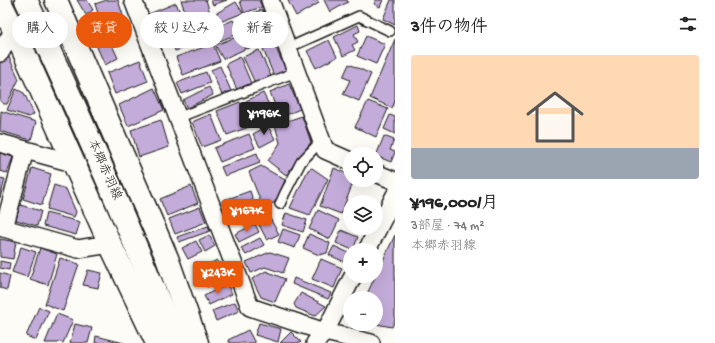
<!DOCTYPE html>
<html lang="ja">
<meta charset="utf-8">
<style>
body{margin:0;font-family:"Gochi Hand","Klee One",sans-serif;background:#f2f2f2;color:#222;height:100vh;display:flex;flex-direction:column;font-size:15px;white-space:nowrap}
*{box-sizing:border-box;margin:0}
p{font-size:13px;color:#767676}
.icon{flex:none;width:22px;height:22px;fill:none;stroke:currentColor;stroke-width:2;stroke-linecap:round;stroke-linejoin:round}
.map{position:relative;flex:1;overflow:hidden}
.drawer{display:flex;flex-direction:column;background:#fff;width:320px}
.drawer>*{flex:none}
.guide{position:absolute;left:12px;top:12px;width:323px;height:36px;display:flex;gap:8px}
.fabs{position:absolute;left:343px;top:147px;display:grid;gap:8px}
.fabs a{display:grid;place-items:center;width:40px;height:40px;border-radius:50%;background:#fff;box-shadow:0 4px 16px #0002;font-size:20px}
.price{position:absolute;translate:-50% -34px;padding:0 9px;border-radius:4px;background:#ea580c;color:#fff;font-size:13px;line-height:26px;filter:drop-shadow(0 1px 2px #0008)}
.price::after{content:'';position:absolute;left:50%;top:24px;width:12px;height:9px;margin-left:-6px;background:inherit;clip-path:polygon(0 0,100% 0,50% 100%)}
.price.current{background:#222;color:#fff}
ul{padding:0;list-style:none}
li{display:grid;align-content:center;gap:8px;height:212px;padding:0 16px}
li+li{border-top:1px solid #e0e0e0}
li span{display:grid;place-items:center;height:124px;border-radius:4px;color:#555}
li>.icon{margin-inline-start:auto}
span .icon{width:72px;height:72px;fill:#fffc;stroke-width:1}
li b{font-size:17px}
h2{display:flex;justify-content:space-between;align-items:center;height:48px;padding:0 16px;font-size:17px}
.pill{padding:0 14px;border-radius:18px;background:#fff;box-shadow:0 4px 16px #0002;font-size:14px;line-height:36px}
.pill.current{background:#ea580c;color:#fff}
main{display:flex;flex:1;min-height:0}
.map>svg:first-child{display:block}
.building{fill:#c4acda;stroke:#1c1c1c}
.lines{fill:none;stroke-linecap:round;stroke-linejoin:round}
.service-casing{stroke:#1c1c1c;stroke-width:12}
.minor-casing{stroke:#1c1c1c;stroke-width:20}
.secondary-casing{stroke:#1c1c1c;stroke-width:25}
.service{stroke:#fdfcf7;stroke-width:9}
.minor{stroke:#fdfcf7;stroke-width:17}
.secondary{stroke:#fdfcf7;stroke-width:22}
.labels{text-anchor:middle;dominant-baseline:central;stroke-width:3.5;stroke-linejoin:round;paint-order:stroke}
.street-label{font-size:13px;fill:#1c1c1c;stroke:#fdfcf7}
</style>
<main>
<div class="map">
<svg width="395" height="343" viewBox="0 0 395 343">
<rect width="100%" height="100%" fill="#fdfcf7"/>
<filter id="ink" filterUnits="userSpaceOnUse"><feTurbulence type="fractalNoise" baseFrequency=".025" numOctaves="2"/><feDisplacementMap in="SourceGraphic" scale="8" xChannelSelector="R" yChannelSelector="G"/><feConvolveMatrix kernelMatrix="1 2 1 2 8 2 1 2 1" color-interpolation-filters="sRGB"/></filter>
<g filter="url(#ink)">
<!-- building -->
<g class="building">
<polygon points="77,0 87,0 93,10 86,15"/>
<polygon points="107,0 118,0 127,28 105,35 95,4"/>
<polygon points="181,0 206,0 210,13 188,21"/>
<polygon points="211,0 227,0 213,5"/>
<polygon points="242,0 259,0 262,7 244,13 240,1"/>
<polygon points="290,0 317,0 319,3 296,16 288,1"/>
<polygon points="324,0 347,0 348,2 330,12"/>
<polygon points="376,0 383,0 380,7 374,4"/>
<polygon points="391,0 395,0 395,25 383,19"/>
<polygon points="236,2 243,13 212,25 208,18"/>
<polygon points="176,3 185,24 158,35 149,14"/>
<polygon points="262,9 268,21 245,32 239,20"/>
<polygon points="233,20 240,33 217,42 211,30"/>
<polygon points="206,23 211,40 175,51 170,34"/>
<polygon points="269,24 274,38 247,49 241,35"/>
<polygon points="358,25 360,31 354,34 358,42 352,45 355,50 343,56 334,37"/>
<polygon points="239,36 245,49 223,59 215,45"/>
<polygon points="366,36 385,44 376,64 357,56"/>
<polygon points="395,39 395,101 392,108 370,98"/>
<polygon points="329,40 337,57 316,68 307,51"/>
<polygon points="110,41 118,58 105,65 97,47"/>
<polygon points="213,44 220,61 183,75 176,57"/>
<polygon points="274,44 286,70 274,76 263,49"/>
<polygon points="259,50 271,76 255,83 243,57"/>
<polygon points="8,55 19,79 7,104 4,104 0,101 0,59"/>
<polygon points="240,57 251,83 237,90 226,64"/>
<polygon points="140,60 148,81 115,94 107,73"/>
<polygon points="349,64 371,74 359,101 343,94 350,80 343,77"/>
<polygon points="220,66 231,91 222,95 211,70"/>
<polygon points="206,72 210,83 182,94 177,83"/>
<polygon points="289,84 300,109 274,120 270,110 276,108 270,92"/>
<polygon points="209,87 213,95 187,108 183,100"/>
<polygon points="154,88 164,110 128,126 119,105"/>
<polygon points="16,89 24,93 34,114 29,117 7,110"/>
<polygon points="263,93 270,107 264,110 270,121 258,126 246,101"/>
<polygon points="368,101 388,109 376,137 355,127"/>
<polygon points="240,102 249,127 227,135 217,111"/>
<polygon points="1,111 36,122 31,140 0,131"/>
<polygon points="211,114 221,140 202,147 192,122"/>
<polygon points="390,115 395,117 395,134 384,129"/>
<polygon points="302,116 311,142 286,175 268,161 280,143 275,125"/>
<polygon points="161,120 169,147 139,157 131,130"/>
<polygon points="268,126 275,139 260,147 253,134"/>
<polygon points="249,134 255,148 220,162 214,148"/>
<polygon points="384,136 394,140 390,150 395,152 391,162 376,156"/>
<polygon points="0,153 13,157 7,173 0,171"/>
<polygon points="257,153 260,163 225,176 221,167"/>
<polygon points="261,166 285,180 276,202 263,207 249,172"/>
<polygon points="32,168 51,174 42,205 23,199"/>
<polygon points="312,168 328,179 310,215 290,208 308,170"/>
<polygon points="334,168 350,175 350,180 354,180 341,214 320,206"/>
<polygon points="0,178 5,179 0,198"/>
<polygon points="54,185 66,189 76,212 74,217 47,209"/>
<polygon points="191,186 198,203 167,216 160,199"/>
<polygon points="250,191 254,203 226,213 222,201"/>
<polygon points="20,205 41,211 37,226 16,220"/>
<polygon points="200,207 206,222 175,234 169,219"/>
<polygon points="318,210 339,220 330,239 309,229"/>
<polygon points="46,213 80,222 76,235 43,226"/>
<polygon points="286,213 307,220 303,232 282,225"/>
<polygon points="269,217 279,234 267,240 258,223"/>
<polygon points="255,224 259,232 239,242 235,234"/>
<polygon points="208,226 210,231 179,242 177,237"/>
<polygon points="283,229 300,235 295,248 278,242"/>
<polygon points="341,230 358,237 353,250 336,243"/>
<polygon points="309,234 330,243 327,253 319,255 303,248"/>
<polygon points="209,235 215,246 205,252 199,240"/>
<polygon points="395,235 395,320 392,327 376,324 376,298 365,298"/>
<polygon points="260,238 264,245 246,255 241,248"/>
<polygon points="0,239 16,242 13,259 0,257"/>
<polygon points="196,241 202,252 188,259 182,248"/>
<polygon points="334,246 349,253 345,262 329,255"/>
<polygon points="21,247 36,252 27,277 12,272"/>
<polygon points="40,248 57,254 48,285 30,279"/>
<polygon points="270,252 289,258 283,273 265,267 251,273 246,262"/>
<polygon points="60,258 79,264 63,311 45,304"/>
<polygon points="321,259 342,268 334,288 312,279"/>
<polygon points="217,260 226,278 207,287 198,270"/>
<polygon points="0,261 10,263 9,270 0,268"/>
<polygon points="88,270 102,273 98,288 83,285"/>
<polygon points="266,271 285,279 275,302 261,297 252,279"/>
<polygon points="0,273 10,276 7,290 0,288"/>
<polygon points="294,278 331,293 328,299 292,284"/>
<polygon points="227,284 232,294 209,305 204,296"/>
<polygon points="301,293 326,306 315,316 296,308 294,304"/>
<polygon points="235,302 239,311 216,321 212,311"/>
<polygon points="39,307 49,311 36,340 26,336"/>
<polygon points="57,314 73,320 63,343 59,341 58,343 45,343"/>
<polygon points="259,323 281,329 278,342 255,335"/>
<polygon points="75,324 92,328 88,343 70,343"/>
<polygon points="248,330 255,343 230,343 228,340"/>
<polygon points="291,332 301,342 300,343 280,343"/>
<polygon points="96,336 124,343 95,343"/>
</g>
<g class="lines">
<!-- service casing -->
<g class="service-casing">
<g id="service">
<polyline points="288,48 359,16 390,31"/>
<polyline points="177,118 296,72"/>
<polyline points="280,204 285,193 301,162 322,140"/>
</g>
</g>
<!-- minor casing -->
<g class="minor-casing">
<g id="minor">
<polyline points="133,0 250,307 325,332 371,343"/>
<polyline points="270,0 325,150 350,161"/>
<polyline points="0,53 14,30"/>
<polyline points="0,143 73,163"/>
<polyline points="376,173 395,181"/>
<polyline points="0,227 78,249 110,244"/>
<polyline points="4,228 25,150"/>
<polyline points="367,250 395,195"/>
<polyline points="315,343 325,332 353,276"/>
</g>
</g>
<!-- secondary casing -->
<g class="secondary-casing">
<g id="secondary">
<path d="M 26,0 C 79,113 129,227 176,343"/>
<polyline points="56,0 167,258 197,343"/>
<polyline points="0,2 14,30 110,244 157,343"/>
</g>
</g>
<!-- service -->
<use href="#service" class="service"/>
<!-- minor -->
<use href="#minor" class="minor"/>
<!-- secondary -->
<use href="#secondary" class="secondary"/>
</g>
</g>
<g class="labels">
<!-- street labels -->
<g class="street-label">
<text transform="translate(104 170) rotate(66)">本郷赤羽線</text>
</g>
</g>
</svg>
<div class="fabs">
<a><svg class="icon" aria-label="locate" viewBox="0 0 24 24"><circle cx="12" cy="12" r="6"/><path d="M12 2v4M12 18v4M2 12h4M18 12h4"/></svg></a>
<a><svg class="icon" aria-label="layers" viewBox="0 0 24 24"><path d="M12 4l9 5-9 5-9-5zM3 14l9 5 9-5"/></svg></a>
<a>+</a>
<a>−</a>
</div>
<b class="price current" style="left:264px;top:136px">¥196K</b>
<b class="price" style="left:247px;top:233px">¥167K</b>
<b class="price" style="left:218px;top:295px">¥243K</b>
<div class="guide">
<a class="pill">購入</a>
<a class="pill current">賃貸</a>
<a class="pill">絞り込み</a>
<a class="pill">新着</a>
</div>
</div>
<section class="drawer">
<h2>3件の物件<svg class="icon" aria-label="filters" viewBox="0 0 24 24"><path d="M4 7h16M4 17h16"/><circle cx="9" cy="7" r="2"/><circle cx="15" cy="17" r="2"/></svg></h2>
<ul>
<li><span style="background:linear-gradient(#ffd9b3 75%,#9aa5b1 0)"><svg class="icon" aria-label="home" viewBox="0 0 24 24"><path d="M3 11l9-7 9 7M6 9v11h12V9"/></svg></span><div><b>¥196,000/月</b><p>3部屋 · 74 m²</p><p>本郷赤羽線</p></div></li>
</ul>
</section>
</main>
